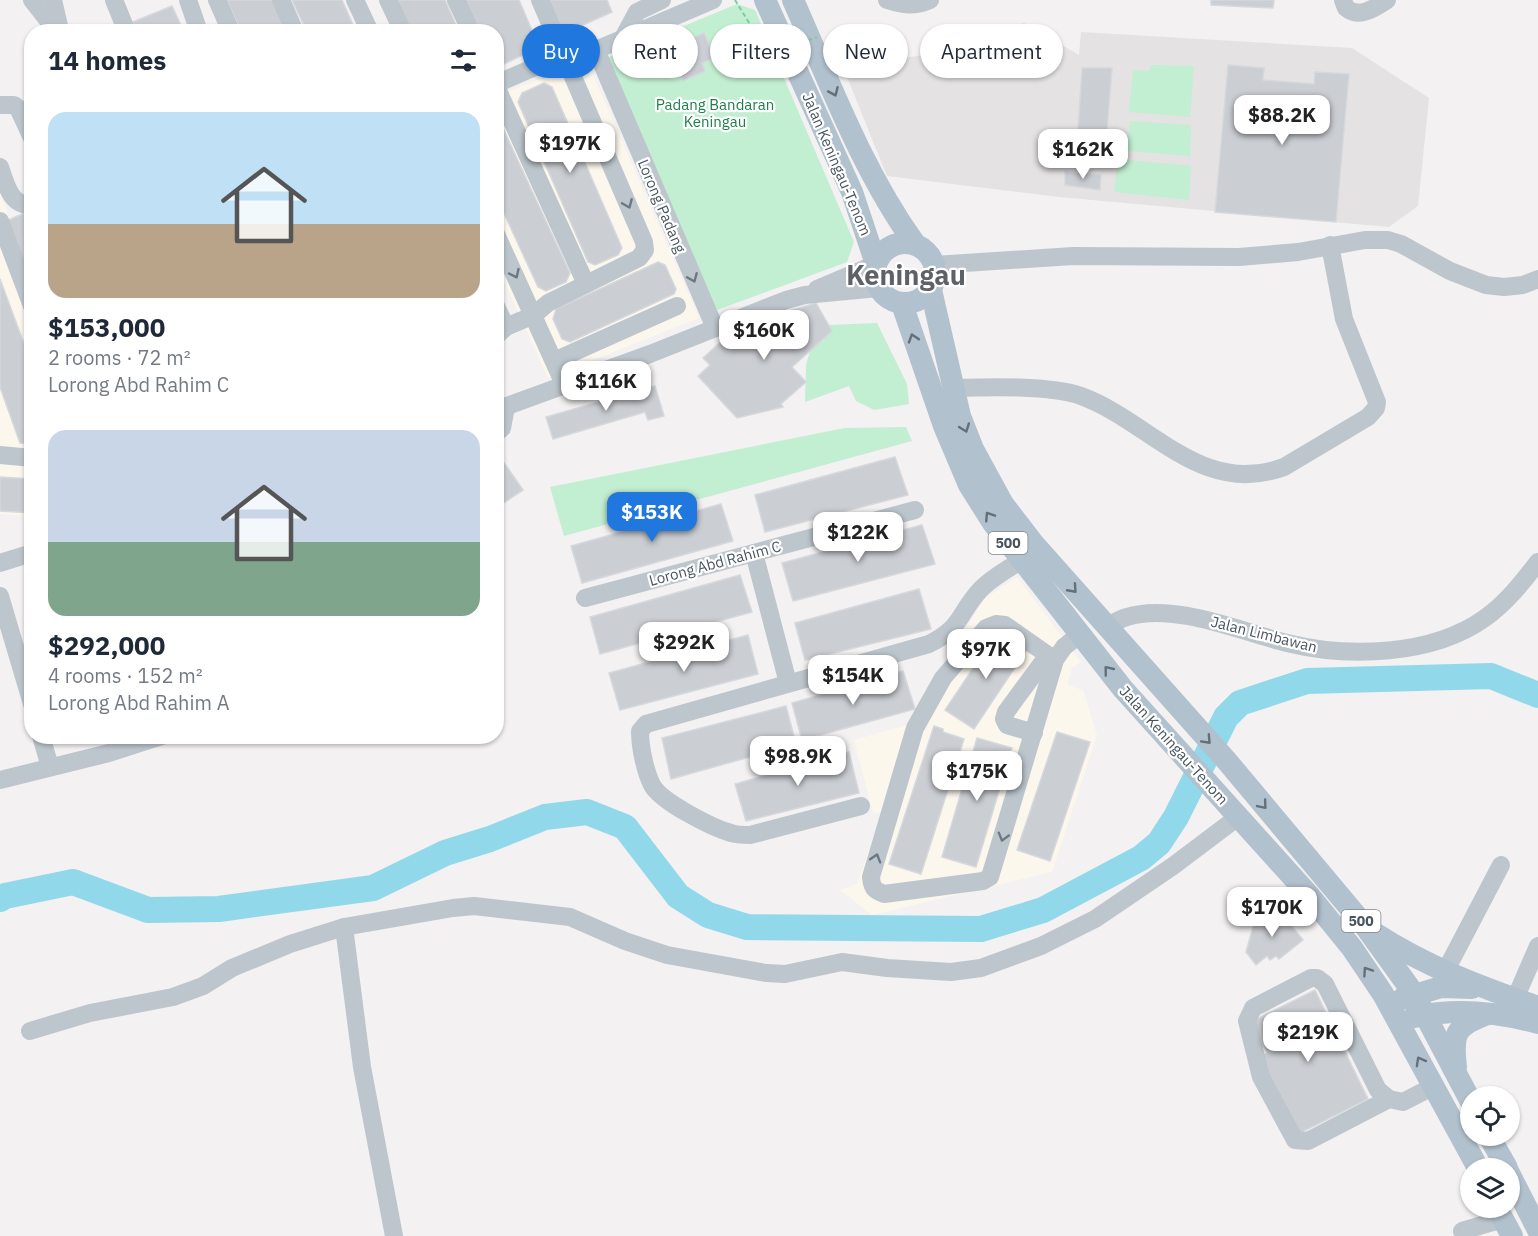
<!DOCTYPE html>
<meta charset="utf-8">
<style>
body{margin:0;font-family:"IBM Plex Sans",sans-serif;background:#f6f6f7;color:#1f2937;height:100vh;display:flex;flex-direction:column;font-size:22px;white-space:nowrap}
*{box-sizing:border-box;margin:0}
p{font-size:20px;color:#747a83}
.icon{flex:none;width:33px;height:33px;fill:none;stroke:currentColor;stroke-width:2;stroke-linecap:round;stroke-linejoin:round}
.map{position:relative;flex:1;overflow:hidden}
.drawer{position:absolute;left:24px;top:24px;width:480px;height:720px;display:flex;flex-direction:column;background:#fff;border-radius:24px;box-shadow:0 2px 4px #0004}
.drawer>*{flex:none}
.banner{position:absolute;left:522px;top:24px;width:570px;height:54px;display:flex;gap:12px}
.controls{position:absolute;left:1460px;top:1086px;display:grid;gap:12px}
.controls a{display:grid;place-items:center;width:60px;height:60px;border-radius:50%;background:#fff;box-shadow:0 2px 4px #0004;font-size:30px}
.price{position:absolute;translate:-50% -51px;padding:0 14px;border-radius:12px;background:#fff;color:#222;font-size:20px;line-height:39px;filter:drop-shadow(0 2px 3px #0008)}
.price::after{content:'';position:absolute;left:50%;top:36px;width:18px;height:14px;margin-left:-9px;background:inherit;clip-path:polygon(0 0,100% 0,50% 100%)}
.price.active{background:#2078df;color:#fff}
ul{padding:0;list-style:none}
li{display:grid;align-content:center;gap:12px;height:318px;padding:0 24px}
li span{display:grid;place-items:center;height:186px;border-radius:18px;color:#555}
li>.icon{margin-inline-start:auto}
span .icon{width:108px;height:108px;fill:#fffc;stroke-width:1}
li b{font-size:26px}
h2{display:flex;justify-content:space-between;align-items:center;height:72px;padding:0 24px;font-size:26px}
.chip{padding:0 21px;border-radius:27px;background:#fff;box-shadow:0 2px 4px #0004;font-size:21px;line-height:54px}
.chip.active{background:#2078df;color:#fff}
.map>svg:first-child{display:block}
.commercial{fill:#fcf7ed}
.education{fill:#e4e2e3}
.green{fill:#c2eed2}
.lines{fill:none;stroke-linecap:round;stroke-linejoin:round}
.river{stroke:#91d9ea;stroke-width:26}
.building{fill:#cbced3;stroke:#d5d8dc;stroke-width:1.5}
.path{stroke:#7bcca2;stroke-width:2;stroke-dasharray:4.5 3;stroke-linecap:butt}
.minor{stroke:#bdc6cd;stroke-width:18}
.major{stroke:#b2c1ce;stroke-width:22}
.path-bridge{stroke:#7bcca2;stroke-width:2;stroke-dasharray:4.5 3;stroke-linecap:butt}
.oneway{stroke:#63707a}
.oneway2{stroke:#6c777f}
.labels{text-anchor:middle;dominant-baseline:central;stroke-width:4.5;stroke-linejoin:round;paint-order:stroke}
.shield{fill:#fff;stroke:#80888e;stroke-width:1.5}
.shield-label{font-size:14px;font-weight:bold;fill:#49555e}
.park-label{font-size:15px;fill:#1b7f4a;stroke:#fff}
.street-label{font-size:15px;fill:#49555e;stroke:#fff}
.town-label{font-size:27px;font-weight:bold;fill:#5e6266;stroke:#fff}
</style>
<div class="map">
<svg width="1538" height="1236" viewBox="0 0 1538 1236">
<rect width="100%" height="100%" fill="#f3f1f1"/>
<!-- commercial -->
<g class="commercial">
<polygon points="587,61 699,318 548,378 497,266 496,96"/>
<polygon points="0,192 31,279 31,516 0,514"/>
<polygon points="1017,577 1081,662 1072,668 1067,685 1083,690 1097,735 1052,872 872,915 840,890 857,884 882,812 873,813 854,740 909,724 984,599"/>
</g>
<!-- education -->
<polygon class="education" points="1024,23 1079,55 1081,32 1352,48 1429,98 1418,206 1389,227 1059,197 887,176 843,67 958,50"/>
<!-- green -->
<g class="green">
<polygon points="737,4 755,10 854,242 847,262 717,310 607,58"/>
<polygon points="1152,65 1194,66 1190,117 1129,112 1133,70 1149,71"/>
<polygon points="1130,121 1191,125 1190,156 1127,151"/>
<polygon points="1118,159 1191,166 1189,200 1114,192"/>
<polygon points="877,323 907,384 909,404 874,410 856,401 849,386 805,402 806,365 810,351 832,331 829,325"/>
<polygon points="906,427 912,441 564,536 550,487 845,428"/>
</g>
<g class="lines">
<!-- river -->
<polyline class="river" points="0,899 5,896 73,882 148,910 219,909 373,888 445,853 490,839 545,817 587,812 625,827 678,896 708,915 747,927 981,929 1043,910 1141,858 1159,843 1176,817 1226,717 1240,703 1307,681 1491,676 1538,695"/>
</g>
<!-- building -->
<g class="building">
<polygon points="227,0 274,0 288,32 241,32"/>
<polygon points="292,0 342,0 356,32 307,32"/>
<polygon points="393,0 445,0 459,32 407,32"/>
<polygon points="461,0 519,0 539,47 496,68 496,32 476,32"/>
<polygon points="548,0 607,0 612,12 563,34"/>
<polygon points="1211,0 1274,0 1273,8 1211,5"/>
<polygon points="172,6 184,32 137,32 133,22"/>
<polygon points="704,33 715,58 702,63 705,71 683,81 680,73 664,79 653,55"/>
<polygon points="1228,65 1264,68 1263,80 1314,84 1315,72 1349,74 1336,222 1215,212"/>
<polygon points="1082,68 1112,68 1107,131 1078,130"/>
<polygon points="544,83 552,87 622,248 618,255 595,265 588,262 518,102 522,93"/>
<polygon points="496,113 570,273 566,282 546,291 538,287 496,196"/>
<polygon points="1065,171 1101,175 1100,190 1065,185"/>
<polygon points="32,210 32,280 6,221"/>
<polygon points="658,262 665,265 676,289 674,294 570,342 562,339 553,319 556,309"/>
<polygon points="0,279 32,365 32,444 20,443 0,387"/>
<polygon points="816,303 832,331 792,367 806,382 781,404 783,407 737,418 698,376 710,365 703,358 736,328"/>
<polygon points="655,386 664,416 648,420 645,412 553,439 546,417"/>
<polygon points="496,451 523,490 496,508"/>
<polygon points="895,457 908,495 765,532 755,495"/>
<polygon points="0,477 32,479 32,513 0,511"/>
<polygon points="721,504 733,541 582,583 571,546"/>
<polygon points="922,525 935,564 793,601 782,563"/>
<polygon points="740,575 752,612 600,654 590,617"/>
<polygon points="919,589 931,629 805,660 795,623"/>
<polygon points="998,631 1026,651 974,729 945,710"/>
<polygon points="748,635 758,674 620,710 609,673"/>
<polygon points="903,671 915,709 802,740 792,703"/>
<polygon points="786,706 796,744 671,779 662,738"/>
<polygon points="934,726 943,729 943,732 964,739 921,874 889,864"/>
<polygon points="1057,732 1090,742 1050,861 1017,850"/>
<polygon points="977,738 1012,748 976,867 942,857"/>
<polygon points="849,752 859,793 746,821 735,784"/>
<polygon points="1277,908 1303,940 1279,959 1276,956 1270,960 1267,956 1256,965 1246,952 1253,927"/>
<polygon points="1315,990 1368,1099 1298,1134 1260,1057 1267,1053 1251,1022"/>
</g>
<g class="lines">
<!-- path -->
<polyline class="path" points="735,0 756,34 766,57"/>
<!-- minor -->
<g class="minor">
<polyline points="32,0 57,32"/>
<polyline points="53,0 60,30"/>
<polyline points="114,0 127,32"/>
<polyline points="188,0 199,32"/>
<polyline points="217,0 231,32"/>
<polyline points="281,0 295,32"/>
<polyline points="355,0 370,32"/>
<polyline points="388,0 403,32"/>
<polyline points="456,0 471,32"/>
<path d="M 887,0 C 903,5 914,7 930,0"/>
<path d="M 1343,0 L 1346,8 C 1359,19 1375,8 1387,0"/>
<polyline points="623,38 637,12 662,0"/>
<polyline points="596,50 715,328"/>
<polyline points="496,84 565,54 596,50 713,0"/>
<polyline points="496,86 586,284"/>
<polyline points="0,105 14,105 18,108 32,138"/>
<path d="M 0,167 C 6,184 10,206 32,205"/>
<polyline points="0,221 32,306"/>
<polyline points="496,234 564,384"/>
<polyline points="934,265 1073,256 1239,257 1298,252 1365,240 1388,240 1401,244 1450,271 1486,285 1504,287 1523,285 1538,279"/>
<polyline points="817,289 876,264"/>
<polyline points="496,306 506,327"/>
<polyline points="496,336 506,327 534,315 548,303 639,258 645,250 644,242 540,0"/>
<polyline points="554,361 677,306"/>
<path d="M 954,388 C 987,387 1051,385 1081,396 C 1150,421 1201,498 1284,467 L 1368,417 L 1376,408 L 1377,402 L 1344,319 L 1330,245"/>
<polyline points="496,410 650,354 786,300 805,295 878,288"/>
<polyline points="496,433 502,428 506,407"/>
<polyline points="0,455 32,458"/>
<polyline points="754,553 788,683"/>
<polyline points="0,563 32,553"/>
<polyline points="0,596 32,704"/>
<polyline points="585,598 915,510"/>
<path d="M 1107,627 C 1113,623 1120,619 1127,617 C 1173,602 1242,632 1287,643 C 1348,658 1432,656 1485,618 C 1506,603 1522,583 1538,562"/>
<path d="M 1055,660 L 1005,625 L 996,624 L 986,628 L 943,678 L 915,728 L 871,877 C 872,888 874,890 884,894 L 983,881 L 990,877 L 1055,660 L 1064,647 L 1080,634"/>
<polyline points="1034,733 1007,725 1004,719 1006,712 1048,655"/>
<polyline points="41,736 50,767"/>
<polyline points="0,780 109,753 162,736"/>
<path d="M 861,806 L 750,835 C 744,835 737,835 731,833 C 713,828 661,802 652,785 C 645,771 640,747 640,731 L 646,724 L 929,644 C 963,627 958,614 980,590 C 991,578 1008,569 1022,560"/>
<polyline points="344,927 362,1067 394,1236"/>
<polyline points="1445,972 1501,865"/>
<polyline points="1515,999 1538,946"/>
<polyline points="30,1031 90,1013 173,997 203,986 232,968 290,944 344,927 453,908 474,906 570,917 625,941 667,955 766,973 785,974 842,962 887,968 951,972 981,968 1041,946 1095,919 1173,866 1238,817"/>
<polyline points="1389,1099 1308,1141 1295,1140 1261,1077 1247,1021 1253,1008 1311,978 1317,978 1325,984 1378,1090 1389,1099 1403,1102 1434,1086"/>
<polyline points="1464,1236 1462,1231 1503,1219"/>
</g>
<!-- major -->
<g class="major">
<polyline points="765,0 852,192 876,264"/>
<path d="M 793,0 C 830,83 862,170 915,244"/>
<circle cx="905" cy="273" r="30"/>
<polyline points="931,290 960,416 973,449 1003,504 1033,543 1226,760 1365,926 1414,994 1470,1100"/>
<polyline points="902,304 944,426 969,485 993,523 1123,689 1308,894 1352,948 1383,994 1478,1168"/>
<path d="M 1376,934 C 1427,967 1481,987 1538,1007"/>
<polyline points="1402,999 1441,987 1472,988"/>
<path d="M 1414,1017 C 1455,1008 1498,1012 1538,1023"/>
<path d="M 1456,1067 C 1452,1033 1455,1026 1488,1014"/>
<polyline points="1489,1136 1507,1168"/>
<polyline points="1509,1173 1538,1230"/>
<polyline points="1497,1208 1512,1236"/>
</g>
<!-- path-bridge -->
<polyline class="path-bridge" points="766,57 817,37"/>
</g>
<!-- one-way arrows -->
<defs><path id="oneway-chevron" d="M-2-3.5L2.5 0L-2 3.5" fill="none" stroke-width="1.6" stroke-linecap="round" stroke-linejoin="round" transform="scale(1.5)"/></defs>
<g class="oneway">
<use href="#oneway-chevron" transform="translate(834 92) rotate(66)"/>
<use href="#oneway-chevron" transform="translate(913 338) rotate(-108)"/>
<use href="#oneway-chevron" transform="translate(965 428) rotate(70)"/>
<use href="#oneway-chevron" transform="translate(989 516) rotate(-123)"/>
<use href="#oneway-chevron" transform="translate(1073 589) rotate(48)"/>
<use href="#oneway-chevron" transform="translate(1108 670) rotate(-129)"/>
<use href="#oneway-chevron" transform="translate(1207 740) rotate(47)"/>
<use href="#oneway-chevron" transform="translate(1263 805) rotate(50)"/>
<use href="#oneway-chevron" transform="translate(1367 971) rotate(-124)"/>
<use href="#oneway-chevron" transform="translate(1420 1061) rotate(-119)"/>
</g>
<g class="oneway2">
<use href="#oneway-chevron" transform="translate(628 204) rotate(67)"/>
<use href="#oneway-chevron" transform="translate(515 274) rotate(65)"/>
<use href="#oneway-chevron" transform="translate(693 278) rotate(67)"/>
<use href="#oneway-chevron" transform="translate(1003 837) rotate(106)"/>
<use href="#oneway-chevron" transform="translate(876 858) rotate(-73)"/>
</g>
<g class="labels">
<!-- shield labels -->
<g class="shield">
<rect x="988.5" y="532" width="39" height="22" rx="4.5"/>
<rect x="1341.5" y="910" width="39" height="22" rx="4.5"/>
</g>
<g class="shield-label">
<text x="1008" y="543">500</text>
<text x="1361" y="921">500</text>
</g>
<!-- park labels -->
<g class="park-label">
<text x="715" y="104">Padang Bandaran<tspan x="715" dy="17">Keningau</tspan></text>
</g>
<!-- street labels -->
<g class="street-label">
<text transform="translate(837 164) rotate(67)">Jalan Keningau-Tenom</text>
<text transform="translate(662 206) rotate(67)">Lorong Padang</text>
<text transform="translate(715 563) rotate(-15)">Lorong Abd Rahim C</text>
<text transform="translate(1264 634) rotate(14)">Jalan Limbawan</text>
<text transform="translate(1174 745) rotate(48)">Jalan Keningau-Tenom</text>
</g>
<!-- town labels -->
<g class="town-label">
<text x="906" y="274">Keningau</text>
</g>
</g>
</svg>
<div class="controls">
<a><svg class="icon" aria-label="locate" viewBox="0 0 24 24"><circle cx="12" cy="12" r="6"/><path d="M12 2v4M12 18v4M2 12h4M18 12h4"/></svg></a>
<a><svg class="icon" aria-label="layers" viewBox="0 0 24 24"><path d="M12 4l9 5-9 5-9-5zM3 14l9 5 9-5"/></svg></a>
</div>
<b class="price" style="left:1282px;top:146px">$88.2K</b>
<b class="price" style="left:570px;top:174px">$197K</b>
<b class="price" style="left:1083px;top:180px">$162K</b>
<b class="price" style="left:764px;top:361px">$160K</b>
<b class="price" style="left:606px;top:412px">$116K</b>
<b class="price active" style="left:652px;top:543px">$153K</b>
<b class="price" style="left:858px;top:563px">$122K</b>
<b class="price" style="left:684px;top:673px">$292K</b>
<b class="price" style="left:986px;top:680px">$97K</b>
<b class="price" style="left:853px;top:706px">$154K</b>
<b class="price" style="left:798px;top:787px">$98.9K</b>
<b class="price" style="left:977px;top:802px">$175K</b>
<b class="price" style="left:1272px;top:938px">$170K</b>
<b class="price" style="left:1308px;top:1063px">$219K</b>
<div class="banner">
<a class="chip active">Buy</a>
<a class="chip">Rent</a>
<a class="chip">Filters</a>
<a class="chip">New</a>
<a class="chip">Apartment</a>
</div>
<section class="drawer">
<h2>14 homes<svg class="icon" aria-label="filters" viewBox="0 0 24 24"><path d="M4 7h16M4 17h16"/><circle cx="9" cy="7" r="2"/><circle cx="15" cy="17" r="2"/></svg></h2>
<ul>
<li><span style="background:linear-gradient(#bfe0f5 60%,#b9a48a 0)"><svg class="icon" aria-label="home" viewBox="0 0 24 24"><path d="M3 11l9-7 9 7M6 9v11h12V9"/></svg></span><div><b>$153,000</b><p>2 rooms · 72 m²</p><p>Lorong Abd Rahim C</p></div></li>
<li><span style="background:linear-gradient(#c9d6e8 60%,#7fa58c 0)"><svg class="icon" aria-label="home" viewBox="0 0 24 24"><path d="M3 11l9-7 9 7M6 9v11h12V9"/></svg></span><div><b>$292,000</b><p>4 rooms · 152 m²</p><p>Lorong Abd Rahim A</p></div></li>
</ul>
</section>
</div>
